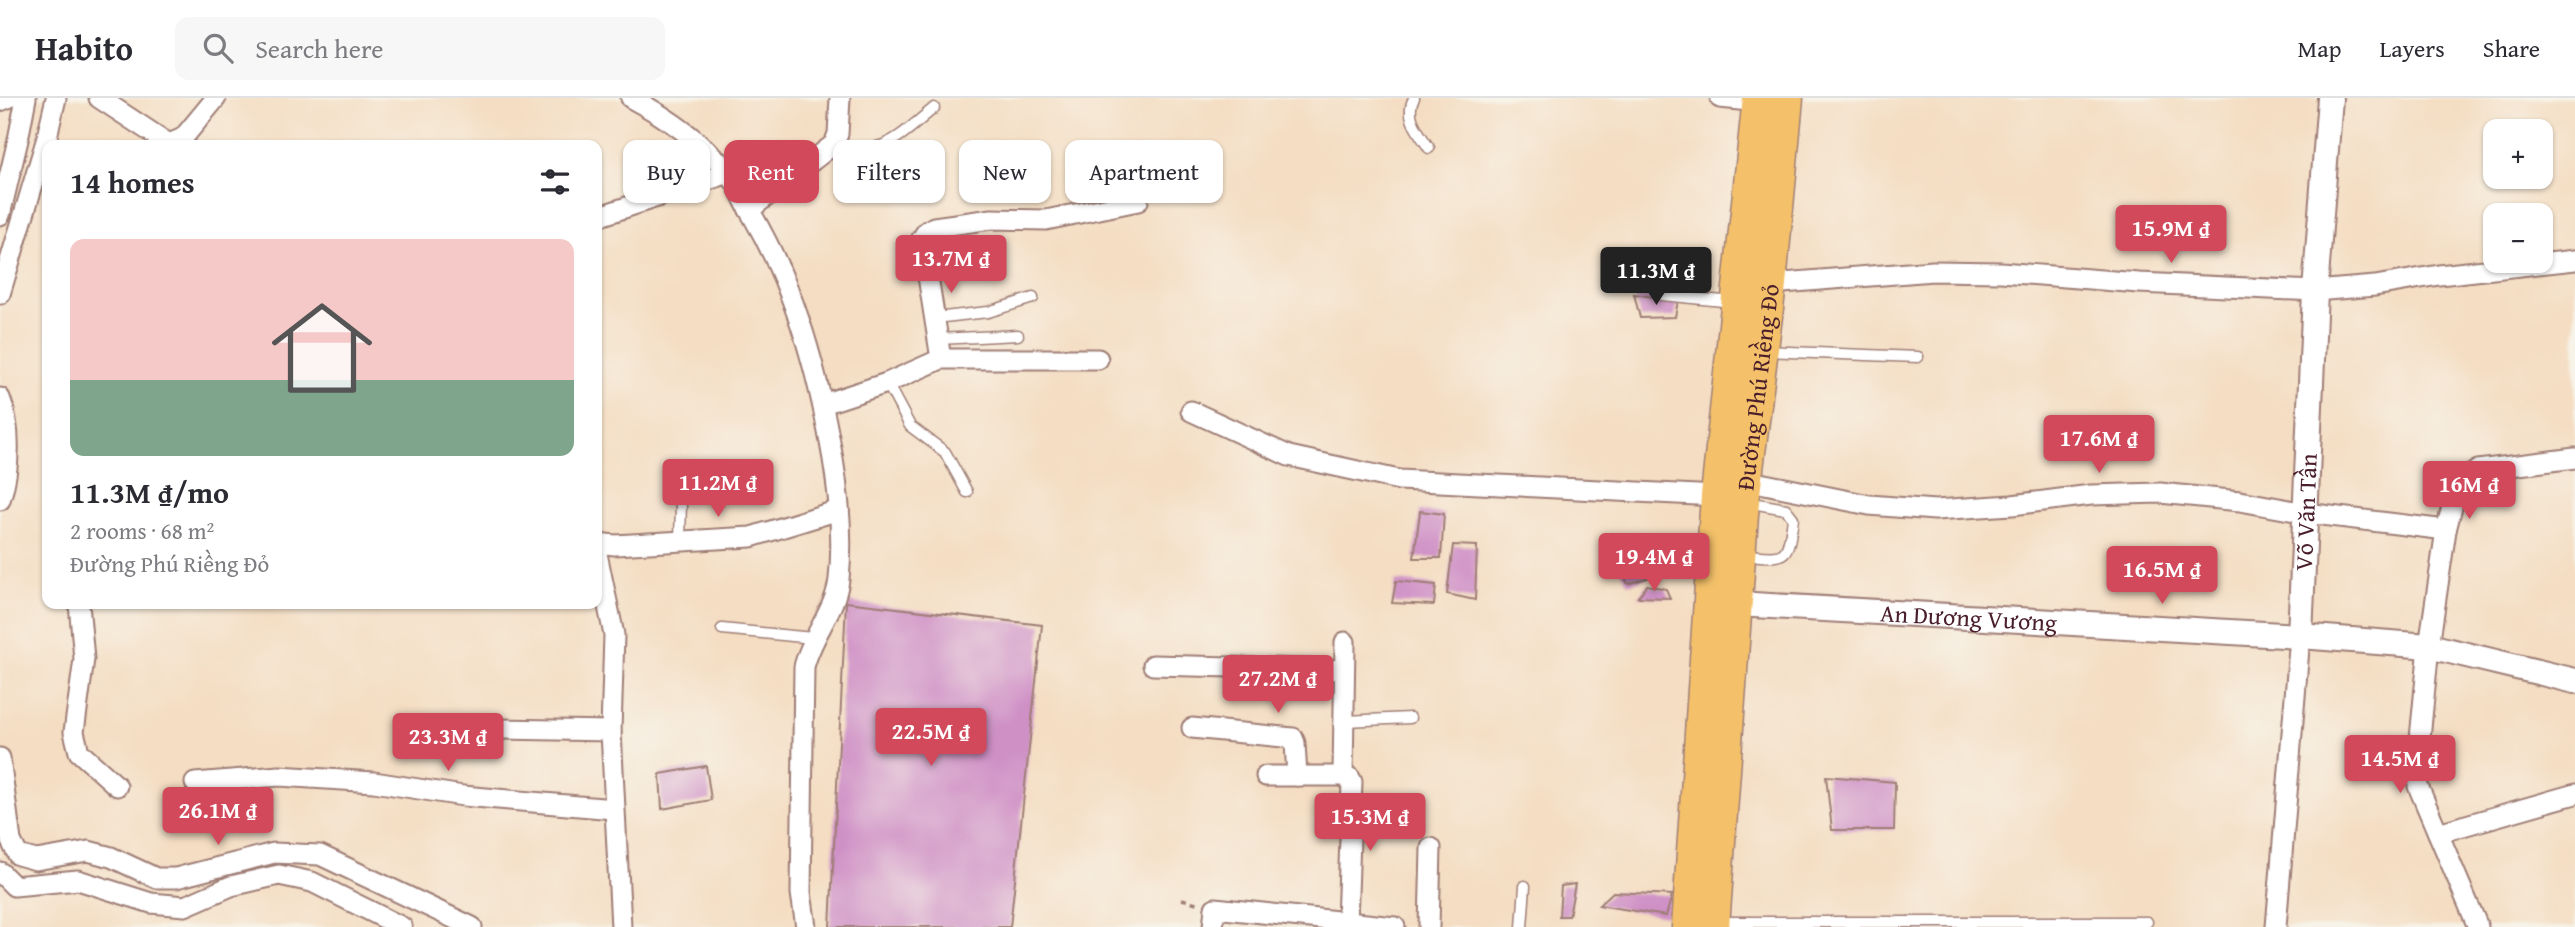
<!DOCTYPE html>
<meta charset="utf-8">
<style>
body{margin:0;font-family:"Gentium Book Plus",serif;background:#f7f7f7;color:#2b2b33;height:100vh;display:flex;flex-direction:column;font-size:26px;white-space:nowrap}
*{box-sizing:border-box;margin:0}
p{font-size:23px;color:#7c7c81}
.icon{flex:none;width:38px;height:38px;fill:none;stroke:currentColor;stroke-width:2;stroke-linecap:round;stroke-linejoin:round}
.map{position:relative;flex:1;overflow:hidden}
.details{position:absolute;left:42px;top:42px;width:560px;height:469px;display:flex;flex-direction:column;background:#fff;border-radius:14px;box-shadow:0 2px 5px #0004}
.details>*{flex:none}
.top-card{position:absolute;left:623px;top:42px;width:665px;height:63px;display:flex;gap:14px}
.tools{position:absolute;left:2483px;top:21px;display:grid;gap:14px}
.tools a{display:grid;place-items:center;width:70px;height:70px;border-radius:14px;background:#fff;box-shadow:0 2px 5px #0004;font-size:35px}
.price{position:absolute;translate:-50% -60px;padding:0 16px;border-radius:7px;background:#d1495b;color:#fff;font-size:23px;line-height:46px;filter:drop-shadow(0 2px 4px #0008)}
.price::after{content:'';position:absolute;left:50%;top:42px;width:21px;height:16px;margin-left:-10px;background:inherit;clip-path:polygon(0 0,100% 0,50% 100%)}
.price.active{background:#222;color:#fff}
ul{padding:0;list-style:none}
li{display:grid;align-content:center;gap:14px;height:371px;padding:0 28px}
li span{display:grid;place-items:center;height:217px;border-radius:14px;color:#555}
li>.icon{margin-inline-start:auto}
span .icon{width:126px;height:126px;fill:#fffc;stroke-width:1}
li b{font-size:30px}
h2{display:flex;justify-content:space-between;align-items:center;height:84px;padding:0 28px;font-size:30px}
.pill{padding:0 24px;border-radius:14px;background:#fff;box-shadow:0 2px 5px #0004;font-size:24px;line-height:63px}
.pill.active{background:#d1495b;color:#fff}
header{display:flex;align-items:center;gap:42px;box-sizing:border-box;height:98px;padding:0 35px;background:#fff;border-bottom:2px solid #e1e1e2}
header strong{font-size:33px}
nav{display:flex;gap:38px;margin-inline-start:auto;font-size:24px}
.search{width:490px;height:63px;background:#f7f7f7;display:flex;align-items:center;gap:18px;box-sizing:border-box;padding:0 24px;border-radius:14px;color:#7c7c81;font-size:26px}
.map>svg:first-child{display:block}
.building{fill:#cf90c6}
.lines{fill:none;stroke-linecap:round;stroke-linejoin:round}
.service-casing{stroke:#9f7e76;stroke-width:13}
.minor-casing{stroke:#9f7e76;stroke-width:23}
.tertiary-casing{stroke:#9f7e76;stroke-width:28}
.primary-casing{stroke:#9f7e76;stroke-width:35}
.path{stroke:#9f7e76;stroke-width:3.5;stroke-dasharray:5 5;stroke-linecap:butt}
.service{stroke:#fff;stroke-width:10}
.minor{stroke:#fff;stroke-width:19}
.tertiary{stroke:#fff;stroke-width:24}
.primary{stroke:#f4c16b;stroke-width:32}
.labels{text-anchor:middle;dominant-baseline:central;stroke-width:7;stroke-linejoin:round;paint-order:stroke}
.street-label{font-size:24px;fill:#4a1f2b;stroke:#f7f3e8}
</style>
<header>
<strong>Habito</strong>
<div class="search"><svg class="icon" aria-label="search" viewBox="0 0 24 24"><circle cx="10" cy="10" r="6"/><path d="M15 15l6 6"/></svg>Search here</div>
<nav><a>Map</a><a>Layers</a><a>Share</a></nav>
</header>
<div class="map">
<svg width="2575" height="829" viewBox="0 0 2575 829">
<rect width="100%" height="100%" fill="#f7f3e8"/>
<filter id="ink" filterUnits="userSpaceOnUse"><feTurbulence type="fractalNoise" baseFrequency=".0143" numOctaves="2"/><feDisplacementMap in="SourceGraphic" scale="14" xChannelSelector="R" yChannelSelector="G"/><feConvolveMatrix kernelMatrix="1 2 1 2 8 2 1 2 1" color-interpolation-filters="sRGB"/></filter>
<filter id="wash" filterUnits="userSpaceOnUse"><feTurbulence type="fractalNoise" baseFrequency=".00686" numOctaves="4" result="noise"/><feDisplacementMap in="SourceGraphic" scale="28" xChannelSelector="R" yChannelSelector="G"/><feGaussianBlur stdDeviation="1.57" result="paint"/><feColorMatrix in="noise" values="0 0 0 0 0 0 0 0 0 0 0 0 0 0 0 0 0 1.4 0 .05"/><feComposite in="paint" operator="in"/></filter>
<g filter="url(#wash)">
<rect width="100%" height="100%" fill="#f4ddc2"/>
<g id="blocks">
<!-- building -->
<g class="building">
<polygon points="1634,196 1678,203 1675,219 1640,220"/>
<polygon points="1420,413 1444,416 1441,460 1414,460"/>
<polygon points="1453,447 1477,448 1475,502 1447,496"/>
<polygon points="1668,451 1688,460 1690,479 1661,467"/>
<polygon points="1648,468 1650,479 1628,486 1621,472"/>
<polygon points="1396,483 1436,487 1434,507 1392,505"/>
<polygon points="1647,487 1666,491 1670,500 1638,499"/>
<polygon points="846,504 1042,527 1010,829 830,829"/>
<polygon points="706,668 711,702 662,711 660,676"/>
<polygon points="1826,678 1895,684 1894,732 1832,732"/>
<polygon points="1575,786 1569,818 1559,818 1561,788"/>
<polygon points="1613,794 1672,797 1666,818 1599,807"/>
</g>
</g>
</g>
<g filter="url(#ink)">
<use href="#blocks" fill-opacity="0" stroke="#9f7e76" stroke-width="2"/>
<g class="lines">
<!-- service casing -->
<g class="service-casing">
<g id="service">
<path d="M 1414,0 C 1404,19 1419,34 1429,50"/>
<path d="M 834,46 C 880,63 901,37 934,10"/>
<polyline points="1662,197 1733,204"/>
<polyline points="935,220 988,214 1033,200"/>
<polyline points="938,241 1018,237"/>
<polyline points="1766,253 1918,259"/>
<polyline points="887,285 910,328 945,354 967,394"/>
<polyline points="674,370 681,403 680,443"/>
<path d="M 1743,457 C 1786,459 1787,465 1793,420 L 1786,411 L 1746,404"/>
<polyline points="722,531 813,540"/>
<polyline points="1345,623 1410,620"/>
<polyline points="1717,824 2147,824"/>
<polyline points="1522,829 1525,788"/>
</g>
</g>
<!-- minor casing -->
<g class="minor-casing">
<g id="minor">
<polyline points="99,0 169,46 183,40 216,0"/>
<path d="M 631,0 C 667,19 701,43 728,74 C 738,85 743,102 751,115 C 792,185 814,260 829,339 C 838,385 844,434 839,481 C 836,512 811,538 804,569 L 801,795 L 806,829"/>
<polyline points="1720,0 1759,4"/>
<polyline points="0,3 8,0"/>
<polyline points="749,112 834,46 838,36 840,0"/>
<polyline points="0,117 18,42 26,0"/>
<polyline points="597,119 729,75"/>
<polyline points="1770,186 1933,173 2001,174 2139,185 2315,193 2375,188 2439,177 2575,162"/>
<polyline points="0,196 46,43 56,0"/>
<polyline points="941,261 922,140 927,133 934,129 992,121 1046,122 1138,103"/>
<path d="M 0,300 C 12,330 10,372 0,402"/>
<polyline points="823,306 887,285 941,261 1098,261"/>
<polyline points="1191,313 1289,358 1399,382 1717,398"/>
<polyline points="1745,382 1869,407 1935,412 2012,407 2091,397 2160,395 2240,403 2306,415 2446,432"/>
<polyline points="597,445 615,447 751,439 839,412"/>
<polyline points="597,456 614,537 611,633 621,829"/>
<polyline points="79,506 84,561 74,634 79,654 117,688"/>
<polyline points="1153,567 1344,572"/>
<polyline points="1192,630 1293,640 1295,645 1297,678"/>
<polyline points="497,631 611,633"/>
<polyline points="0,660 11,743 18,757 36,762 88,753 111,759 156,780 176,780 274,755 320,757 472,829"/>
<polyline points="1266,678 1343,678 1350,680 1352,684 1347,824"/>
<polyline points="1343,678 1345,544"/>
<polyline points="195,685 279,678 374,684 463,698 614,711"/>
<polyline points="2438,735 2575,696"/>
<polyline points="0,774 14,788 78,782 151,805 185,808 231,788 279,777 312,784 402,829"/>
<polyline points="1213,829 1215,810 1395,829"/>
<polyline points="1429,829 1431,750"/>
<polyline points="2276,829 2300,538"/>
<polyline points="2478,829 2418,688 2417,671 2429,548 2446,432 2458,386 2478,372 2575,360"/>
</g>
</g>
<!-- tertiary casing -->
<g class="tertiary-casing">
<g id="tertiary">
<path id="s1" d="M 1719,505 L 2300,538 L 2429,548 L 2575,583"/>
<path id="s2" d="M 2300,538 L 2315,193 L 2330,0"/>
</g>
</g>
<!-- primary casing -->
<g class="primary-casing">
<g id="primary">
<polyline points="1688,829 1717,398 1759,0"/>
<path id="s3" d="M 1713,829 L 1743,403 L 1770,186 L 1787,0"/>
</g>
</g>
<!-- path -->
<polyline class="path" points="1182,801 1200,806"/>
<!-- service -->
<use href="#service" class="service"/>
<!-- minor -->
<use href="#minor" class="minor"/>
<!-- tertiary -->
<use href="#tertiary" class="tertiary"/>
<!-- primary -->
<use href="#primary" class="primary"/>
</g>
</g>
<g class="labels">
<!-- street labels -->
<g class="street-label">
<text stroke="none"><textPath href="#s3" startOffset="542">Đường Phú Riềng Đỏ</textPath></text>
<text stroke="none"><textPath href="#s2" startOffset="124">Võ Văn Tần</textPath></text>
<text stroke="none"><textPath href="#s1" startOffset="250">An Dương Vương</textPath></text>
</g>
</g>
</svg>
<div class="tools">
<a>+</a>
<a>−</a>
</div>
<b class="price" style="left:2171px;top:167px">15.9M ₫</b>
<b class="price" style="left:951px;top:197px">13.7M ₫</b>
<b class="price active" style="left:1656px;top:209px">11.3M ₫</b>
<b class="price" style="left:2099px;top:377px">17.6M ₫</b>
<b class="price" style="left:718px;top:421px">11.2M ₫</b>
<b class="price" style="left:2469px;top:423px">16M ₫</b>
<b class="price" style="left:1654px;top:495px">19.4M ₫</b>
<b class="price" style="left:2162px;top:508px">16.5M ₫</b>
<b class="price" style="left:1278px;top:617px">27.2M ₫</b>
<b class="price" style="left:931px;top:670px">22.5M ₫</b>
<b class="price" style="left:448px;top:675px">23.3M ₫</b>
<b class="price" style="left:2400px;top:697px">14.5M ₫</b>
<b class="price" style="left:218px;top:749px">26.1M ₫</b>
<b class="price" style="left:1370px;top:755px">15.3M ₫</b>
<div class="top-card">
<a class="pill">Buy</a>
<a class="pill active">Rent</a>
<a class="pill">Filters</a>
<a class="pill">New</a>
<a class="pill">Apartment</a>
</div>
<section class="details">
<h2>14 homes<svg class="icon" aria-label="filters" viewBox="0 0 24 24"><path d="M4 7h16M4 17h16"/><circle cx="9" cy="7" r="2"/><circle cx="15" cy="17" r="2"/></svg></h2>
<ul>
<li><span style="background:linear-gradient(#f6c9c9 65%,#7fa58c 0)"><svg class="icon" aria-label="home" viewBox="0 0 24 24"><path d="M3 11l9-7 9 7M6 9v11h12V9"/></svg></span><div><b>11.3M ₫/mo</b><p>2 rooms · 68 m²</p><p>Đường Phú Riềng Đỏ</p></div></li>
</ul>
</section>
</div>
